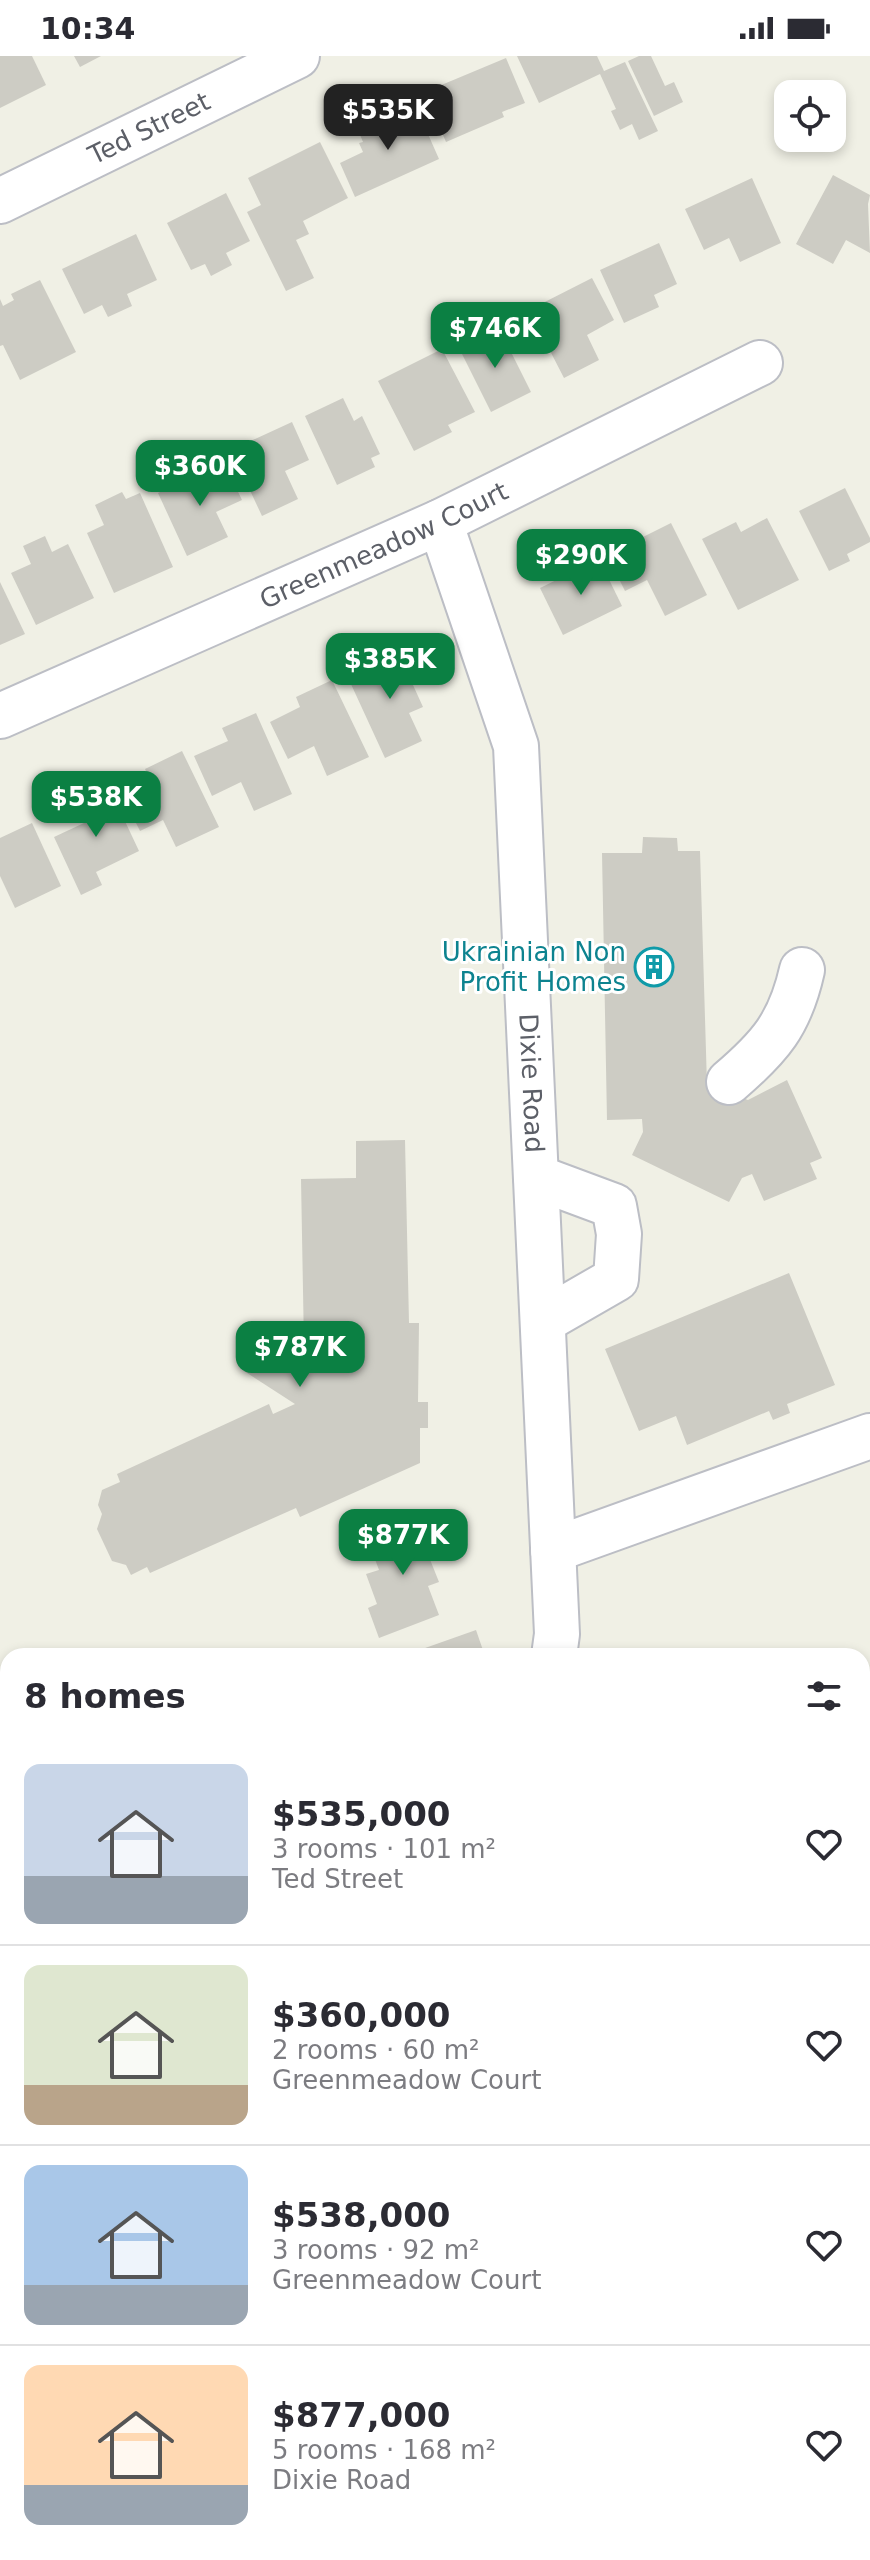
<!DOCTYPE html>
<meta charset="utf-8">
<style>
body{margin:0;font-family:"DejaVu Sans",sans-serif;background:#f7f7f7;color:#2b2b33;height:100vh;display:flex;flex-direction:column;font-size:30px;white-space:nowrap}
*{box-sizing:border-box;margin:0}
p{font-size:26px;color:#7c7c81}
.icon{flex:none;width:44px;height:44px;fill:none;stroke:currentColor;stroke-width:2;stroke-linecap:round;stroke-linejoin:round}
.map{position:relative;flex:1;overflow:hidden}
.panel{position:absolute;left:0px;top:1592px;width:870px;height:912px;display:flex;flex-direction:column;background:#fff;border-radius:24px 24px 0 0;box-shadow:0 4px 12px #0003}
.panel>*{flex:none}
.fabs{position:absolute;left:774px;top:24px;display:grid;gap:16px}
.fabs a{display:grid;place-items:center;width:72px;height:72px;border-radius:16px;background:#fff;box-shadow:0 4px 12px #0003;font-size:40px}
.price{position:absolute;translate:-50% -68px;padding:0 18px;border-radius:16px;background:#0b8043;color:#fff;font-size:26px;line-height:52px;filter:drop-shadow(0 2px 4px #0008)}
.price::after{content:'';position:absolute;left:50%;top:48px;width:24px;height:18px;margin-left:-12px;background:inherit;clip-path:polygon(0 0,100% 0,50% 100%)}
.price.active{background:#222;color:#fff}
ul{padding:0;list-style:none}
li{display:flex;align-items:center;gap:24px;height:200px;padding:0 24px}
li+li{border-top:2px solid #e1e1e2}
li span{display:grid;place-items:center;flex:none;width:224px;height:160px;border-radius:16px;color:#555}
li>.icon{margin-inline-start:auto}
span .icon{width:96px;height:96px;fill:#fffc;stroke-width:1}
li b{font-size:34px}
h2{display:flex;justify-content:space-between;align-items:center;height:96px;padding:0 24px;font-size:34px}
.status{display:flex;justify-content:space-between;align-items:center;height:56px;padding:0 40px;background:#fff;direction:ltr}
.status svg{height:22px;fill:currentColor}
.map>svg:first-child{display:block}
.green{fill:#bfeac6}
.building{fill:#cdccc4}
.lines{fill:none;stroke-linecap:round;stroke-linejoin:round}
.minor-casing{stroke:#bcbec5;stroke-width:48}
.minor{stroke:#fff;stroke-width:44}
.labels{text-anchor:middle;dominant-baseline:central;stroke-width:6;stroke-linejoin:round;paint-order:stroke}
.street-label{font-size:26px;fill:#5c5f67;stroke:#fff}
.culture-label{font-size:26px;fill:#0d838f;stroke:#fff;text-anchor:end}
</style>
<div class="status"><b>10:34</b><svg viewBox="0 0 49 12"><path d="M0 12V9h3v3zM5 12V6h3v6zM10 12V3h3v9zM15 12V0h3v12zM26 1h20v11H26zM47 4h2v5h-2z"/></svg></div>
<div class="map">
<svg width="870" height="2504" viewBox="0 0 870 2504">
<rect width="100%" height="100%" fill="#f0f0e5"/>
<!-- green -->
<polygon class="green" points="0,1955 8,1961 8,2496 746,2496 757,2504 0,2504"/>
<!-- building -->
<g class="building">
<polygon points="0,0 32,0 46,29 0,52"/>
<polygon points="74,0 101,0 80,11"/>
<polygon points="517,0 597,0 604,15 625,6 658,75 639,84 632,68 620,74 611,55 616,53 600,18 539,47"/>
<polygon points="639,0 651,0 665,30 674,26 683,46 654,60 628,5"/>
<polygon points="506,2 525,47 502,56 504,61 446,86 428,44 442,38 439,30"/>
<polygon points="391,54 398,70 420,60 439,103 355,141 340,107 363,96 359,87 363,86 356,69"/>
<polygon points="320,86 348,142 303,165 309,178 296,184 314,222 286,235 247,156 261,149 248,122"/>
<polygon points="833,119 870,139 868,148 870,197 846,184 833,208 796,188"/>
<polygon points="752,122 781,187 740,206 729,182 704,194 685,153"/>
<polygon points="226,137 250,185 226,197 232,209 211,220 205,208 191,214 167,167"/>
<polygon points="136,178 157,224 127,238 132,250 108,261 102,249 84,258 62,213"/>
<polygon points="659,187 677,228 654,239 659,251 624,267 600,214"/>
<polygon points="592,222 614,264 587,279 599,304 564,322 529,254"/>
<polygon points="40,224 76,296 20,324 3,289 0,290 0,243 3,250 14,244 11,238"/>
<polygon points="499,272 531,336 491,356 459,292"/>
<polygon points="442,293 475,356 448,369 452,376 414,395 378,325"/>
<polygon points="343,342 354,365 362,360 380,398 371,402 375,411 337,429 305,360"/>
<polygon points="292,366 309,404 285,415 298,443 262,460 231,394"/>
<polygon points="224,407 242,444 216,456 228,481 187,500 158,437"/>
<polygon points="845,432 870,482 870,486 847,498 850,505 829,515 799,455"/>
<polygon points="122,436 126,443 140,437 173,511 114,537 87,477 104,469 95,449"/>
<polygon points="767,462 799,524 738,554 702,483 736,466 741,476"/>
<polygon points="671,467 707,539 665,560 647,524 625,535 607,499"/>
<polygon points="45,480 52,496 68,488 94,542 36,569 11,517 31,508 23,490"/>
<polygon points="599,503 622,550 563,579 540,532"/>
<polygon points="0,526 25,578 0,589"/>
<polygon points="401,590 418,627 413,629 423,651 409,657 422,685 385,702 350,626 369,617 365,607"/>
<polygon points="332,624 369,701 327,720 314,690 288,703 270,666 300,651 296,641"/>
<polygon points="256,657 292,738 254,755 241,726 212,740 194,700 228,685 222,672"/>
<polygon points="182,695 219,771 176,791 163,764 140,775 120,735 149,722 145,713"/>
<polygon points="107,727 139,795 96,816 102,829 81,839 54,781 84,767 73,743"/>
<polygon points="32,767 61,830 15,852 0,820 0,782"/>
<polygon points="643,781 677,782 678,795 700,795 707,1029 748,1044 787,1024 822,1102 810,1107 817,1123 764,1145 752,1118 742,1122 729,1146 632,1099 643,1076 642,1063 607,1064 602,797 642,797"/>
<polygon points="405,1084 409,1267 419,1267 418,1346 428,1346 428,1372 420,1372 420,1407 300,1461 296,1452 150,1517 147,1511 131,1519 126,1509 112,1505 97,1473 102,1458 98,1449 102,1434 120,1426 117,1418 269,1348 273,1358 295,1348 244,1315 261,1286 315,1317 314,1290 304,1290 301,1123 356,1122 356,1085"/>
<polygon points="789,1217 835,1329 787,1348 790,1357 773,1364 769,1355 687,1389 676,1360 639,1375 605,1293"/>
<polygon points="427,1459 439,1491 427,1496 439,1526 428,1530 439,1559 379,1582 368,1552 377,1548 366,1518 379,1514 367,1482"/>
<polygon points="476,1574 485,1600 412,1600 411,1597"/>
<polygon points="870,1685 870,1757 862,1761 862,1688"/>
<polygon points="8,1687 8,1800 5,1802 0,1791 0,1691"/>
<polygon points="862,2130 870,2136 870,2211 862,2205"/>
<polygon points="862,2277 870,2283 870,2337 862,2347"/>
<polygon points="870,2362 870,2401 865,2397 867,2393 862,2389 862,2372"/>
</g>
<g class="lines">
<!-- minor casing -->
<g class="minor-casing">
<g id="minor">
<path id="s1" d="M 0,145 L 297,0"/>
<path id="s2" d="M 440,466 L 516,690 L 557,1578 L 554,1600"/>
<path id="s3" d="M 0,660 L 440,466 L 760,307"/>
<path d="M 729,1026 C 770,991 790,968 802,914"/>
<polyline points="536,1121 614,1150 619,1178 616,1223 543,1265"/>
<polyline points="553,1494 870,1380"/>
<polyline points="870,1804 863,1808 870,1834"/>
<polyline points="0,1885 8,1891"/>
<polyline points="862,1997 870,1973"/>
<polyline points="862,2064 870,2069"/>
<polyline points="844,2496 854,2504"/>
</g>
</g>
<!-- minor -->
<use href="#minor" class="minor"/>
</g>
<!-- icons -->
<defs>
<g id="building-ring" transform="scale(2)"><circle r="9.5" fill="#fff" stroke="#0f9aa8" stroke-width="1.5"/><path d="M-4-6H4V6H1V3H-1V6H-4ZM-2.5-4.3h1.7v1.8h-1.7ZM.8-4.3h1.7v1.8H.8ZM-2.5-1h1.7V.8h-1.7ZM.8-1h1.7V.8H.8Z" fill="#0f9aa8"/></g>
</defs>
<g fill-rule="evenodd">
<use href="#building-ring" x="654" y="911"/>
</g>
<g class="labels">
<!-- street labels -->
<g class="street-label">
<text stroke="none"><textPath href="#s1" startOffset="166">Ted Street</textPath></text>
<text stroke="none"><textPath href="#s3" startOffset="420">Greenmeadow Court</textPath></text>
<text stroke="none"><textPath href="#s2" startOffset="574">Dixie Road</textPath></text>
</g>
<!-- culture labels -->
<g class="culture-label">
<text x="626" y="896">Ukrainian Non<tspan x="626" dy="30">Profit Homes</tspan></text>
</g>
</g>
</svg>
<div class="fabs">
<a><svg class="icon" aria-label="locate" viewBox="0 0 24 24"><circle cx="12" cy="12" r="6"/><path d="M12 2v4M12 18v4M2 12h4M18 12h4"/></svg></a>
</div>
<b class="price active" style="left:388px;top:96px">$535K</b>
<b class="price" style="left:495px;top:314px">$746K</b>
<b class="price" style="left:200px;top:452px">$360K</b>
<b class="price" style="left:581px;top:541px">$290K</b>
<b class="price" style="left:390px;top:645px">$385K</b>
<b class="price" style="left:96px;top:783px">$538K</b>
<b class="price" style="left:300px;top:1333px">$787K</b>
<b class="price" style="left:403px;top:1521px">$877K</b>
<section class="panel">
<h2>8 homes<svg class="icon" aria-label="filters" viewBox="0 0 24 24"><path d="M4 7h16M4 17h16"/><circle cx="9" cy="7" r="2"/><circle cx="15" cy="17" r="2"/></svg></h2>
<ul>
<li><span style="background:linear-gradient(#c9d6e8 70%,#9aa5b1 0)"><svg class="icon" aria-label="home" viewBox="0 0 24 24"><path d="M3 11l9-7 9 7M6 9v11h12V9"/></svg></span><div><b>$535,000</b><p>3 rooms · 101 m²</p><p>Ted Street</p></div><svg class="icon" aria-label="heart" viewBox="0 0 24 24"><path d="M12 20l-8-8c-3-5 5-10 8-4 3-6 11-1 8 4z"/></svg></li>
<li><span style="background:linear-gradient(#dfe7d0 75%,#b9a48a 0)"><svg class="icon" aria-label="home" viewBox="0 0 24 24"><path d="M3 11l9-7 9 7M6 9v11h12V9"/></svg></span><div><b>$360,000</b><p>2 rooms · 60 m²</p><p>Greenmeadow Court</p></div><svg class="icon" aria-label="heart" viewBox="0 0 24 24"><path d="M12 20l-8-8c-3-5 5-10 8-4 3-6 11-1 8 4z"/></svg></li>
<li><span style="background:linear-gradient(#a9c7e8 75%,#9aa5b1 0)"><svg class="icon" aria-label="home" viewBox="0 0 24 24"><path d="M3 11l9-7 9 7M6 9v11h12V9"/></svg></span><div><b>$538,000</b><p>3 rooms · 92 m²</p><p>Greenmeadow Court</p></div><svg class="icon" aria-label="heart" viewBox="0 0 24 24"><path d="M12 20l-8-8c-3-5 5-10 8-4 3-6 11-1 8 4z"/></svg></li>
<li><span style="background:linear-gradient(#ffd9b3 75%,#9aa5b1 0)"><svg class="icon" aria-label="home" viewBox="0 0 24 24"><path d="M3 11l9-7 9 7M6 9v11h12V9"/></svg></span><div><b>$877,000</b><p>5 rooms · 168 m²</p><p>Dixie Road</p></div><svg class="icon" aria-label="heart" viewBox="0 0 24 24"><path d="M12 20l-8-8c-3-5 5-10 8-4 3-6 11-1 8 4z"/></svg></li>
</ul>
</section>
</div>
